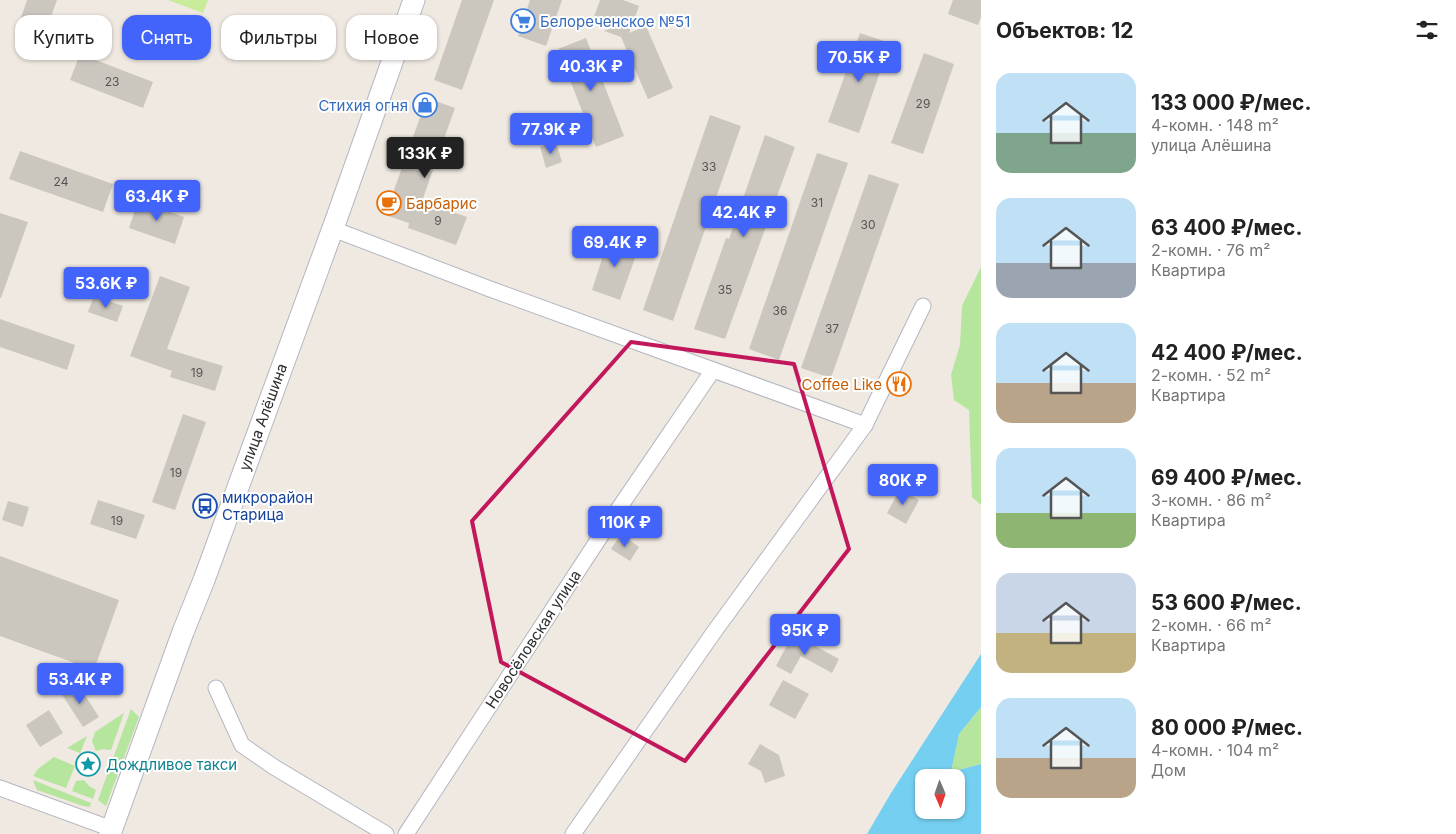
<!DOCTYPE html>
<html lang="ru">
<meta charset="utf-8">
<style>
body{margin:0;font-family:Inter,sans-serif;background:#f6f6f6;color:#222;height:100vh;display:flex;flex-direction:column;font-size:19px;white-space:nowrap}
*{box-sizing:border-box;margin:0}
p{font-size:16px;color:#767676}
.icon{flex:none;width:28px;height:28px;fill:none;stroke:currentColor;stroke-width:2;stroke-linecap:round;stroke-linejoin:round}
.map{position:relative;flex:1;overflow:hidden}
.drawer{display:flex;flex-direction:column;background:#fff;width:475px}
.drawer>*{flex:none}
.top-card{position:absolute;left:15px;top:15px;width:475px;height:45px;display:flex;gap:10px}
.needle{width:32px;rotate:178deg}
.buttons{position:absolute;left:915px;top:769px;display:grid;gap:10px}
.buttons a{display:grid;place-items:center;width:50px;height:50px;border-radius:10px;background:#fff;box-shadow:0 1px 4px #0004;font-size:25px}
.price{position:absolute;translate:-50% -42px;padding:0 11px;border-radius:5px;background:#4264fb;color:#fff;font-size:16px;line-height:32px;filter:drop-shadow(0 1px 2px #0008)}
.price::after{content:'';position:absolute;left:50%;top:30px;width:15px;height:11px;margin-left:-8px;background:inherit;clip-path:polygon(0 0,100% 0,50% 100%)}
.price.active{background:#222;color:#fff}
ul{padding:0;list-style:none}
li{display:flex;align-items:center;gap:15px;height:125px;padding:0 15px}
li span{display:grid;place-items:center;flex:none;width:140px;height:100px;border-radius:15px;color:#555}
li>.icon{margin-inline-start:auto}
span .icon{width:60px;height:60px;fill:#fffc;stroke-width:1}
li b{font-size:21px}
h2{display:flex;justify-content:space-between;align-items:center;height:60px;padding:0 15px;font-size:21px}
.chip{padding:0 18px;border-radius:15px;background:#fff;box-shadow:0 1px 4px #0004;font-size:18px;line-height:45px}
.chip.active{background:#4264fb;color:#fff}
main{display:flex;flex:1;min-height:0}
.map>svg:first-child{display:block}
.green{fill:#b6e59e}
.pitch{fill:#c9ec9a}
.water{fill:#75cff0;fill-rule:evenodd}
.building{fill:#cbc7bf}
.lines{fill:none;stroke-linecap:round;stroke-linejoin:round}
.street-casing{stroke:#b4b7c1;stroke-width:17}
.secondary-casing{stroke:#b4b7c1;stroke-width:23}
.street{stroke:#fff;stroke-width:15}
.secondary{stroke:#fff;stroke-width:21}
.marked{fill:none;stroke:#c2185b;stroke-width:4;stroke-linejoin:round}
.labels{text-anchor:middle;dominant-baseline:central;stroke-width:4;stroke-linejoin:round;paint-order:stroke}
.number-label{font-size:12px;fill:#555452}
.shop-label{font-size:15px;fill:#366cbe;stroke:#fff;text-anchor:start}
.food-label{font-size:15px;fill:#c56008;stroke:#fff;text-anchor:start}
.street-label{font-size:15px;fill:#2e2e2e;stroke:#fff}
.transit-label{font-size:15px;fill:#164399;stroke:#fff;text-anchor:start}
.culture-label{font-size:15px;fill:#0d838f;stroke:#fff;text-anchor:start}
</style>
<main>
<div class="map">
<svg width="981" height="834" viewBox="0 0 981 834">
<rect width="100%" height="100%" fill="#efe9e1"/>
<!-- green -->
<g class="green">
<polygon points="981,267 981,505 972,497 969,410 954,400 951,375 960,345 962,306"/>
<polygon points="981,707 981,764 951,772 959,734"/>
<polygon points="131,709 139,717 106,806 98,800"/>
<polygon points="124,713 111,750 103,749 96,751 92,741 95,732"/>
<polygon points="87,736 80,753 67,748"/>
<polygon points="54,757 75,766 66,788 33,776 38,769"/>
<polygon points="33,780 91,803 90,807 83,806 37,790"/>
<polygon points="84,780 89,786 96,790 93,799 72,791 76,781"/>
</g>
<!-- pitch -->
<polygon class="pitch" points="168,0 208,0 203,13"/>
<!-- water -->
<path class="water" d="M 981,654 L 981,707 L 959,734 L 951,772 L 981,764 L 981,834 L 867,834 L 891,793 ZM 924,778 L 956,778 L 956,810 L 924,810 Z"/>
<!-- building -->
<g class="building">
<polygon points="27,0 57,0 41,44 15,35"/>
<polygon points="462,0 494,0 462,90 434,80"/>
<polygon points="530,0 562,0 546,46 518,36"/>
<polygon points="600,0 623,0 639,6 629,33 646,26 673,88 648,99 621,37 604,31 617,26 594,17"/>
<polygon points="953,0 981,0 981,17 978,25 948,14"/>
<polygon points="860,33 890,43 859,133 828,122"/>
<polygon points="586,38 624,136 596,147 558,49"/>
<polygon points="924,53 954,64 923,154 891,143"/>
<polygon points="80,54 153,82 143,108 70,80"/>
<polygon points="427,98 455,108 422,201 467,217 456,245 408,228 409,223 385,215"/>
<polygon points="710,115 741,126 673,321 643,310"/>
<polygon points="765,135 795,147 725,339 694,329 726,238 729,239"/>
<polygon points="556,142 562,162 546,168 540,147"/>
<polygon points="20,151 113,184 103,212 9,179"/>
<polygon points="817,153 848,163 779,360 749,349"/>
<polygon points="869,174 899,184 831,378 801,368"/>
<polygon points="138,201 184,217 175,244 129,228"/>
<polygon points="0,213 28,222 1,298 0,298"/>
<polygon points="609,237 639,247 620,300 592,290"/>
<polygon points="160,276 190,287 167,349 223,366 215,391 170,377 172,371 130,356"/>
<polygon points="94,296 123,306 117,322 88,312"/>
<polygon points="0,319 75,345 67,370 0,347"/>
<polygon points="183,414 206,422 175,510 152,502"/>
<polygon points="900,489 919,500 906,524 887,513"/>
<polygon points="98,500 145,515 136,539 90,524"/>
<polygon points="8,501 29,507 23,527 2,520"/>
<polygon points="621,534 639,547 630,561 611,549"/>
<polygon points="0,556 119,600 94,670 0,636"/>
<polygon points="793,634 839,659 832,673 801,656 791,674 776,666"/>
<polygon points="783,680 809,694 795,719 769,705"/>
<polygon points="77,683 99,717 83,727 61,693"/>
<polygon points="49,710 63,733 40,747 26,725"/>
<polygon points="760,744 779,755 785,776 765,783 761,771 748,764"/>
</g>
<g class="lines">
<!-- street casing -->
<g class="street-casing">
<g id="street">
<polyline points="333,229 490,289 865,425"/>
<polyline points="216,688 242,745 274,767 386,834"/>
<polyline points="0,788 112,829"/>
<polyline points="406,834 615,514 713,370"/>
<polyline points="573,834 714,632 865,425 923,306"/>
</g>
</g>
<!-- secondary casing -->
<g class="secondary-casing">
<polyline id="secondary" points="110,834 183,632 204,580 336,220 414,0"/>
</g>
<!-- street -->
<use href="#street" class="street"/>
<!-- secondary -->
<use href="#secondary" class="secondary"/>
</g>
<!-- marked area -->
<path class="marked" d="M 631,342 L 794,364 L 849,549 L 685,761 L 501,662 L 472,521 Z"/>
<!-- icons -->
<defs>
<g id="supermarket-ring" transform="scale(1.25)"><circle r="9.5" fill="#fff" stroke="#3f7fe0" stroke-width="1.5"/><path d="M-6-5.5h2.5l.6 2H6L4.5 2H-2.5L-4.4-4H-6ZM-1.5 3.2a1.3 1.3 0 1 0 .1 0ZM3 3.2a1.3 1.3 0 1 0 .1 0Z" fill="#3f7fe0"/></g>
<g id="shop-ring" transform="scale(1.25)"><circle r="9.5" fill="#fff" stroke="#3f7fe0" stroke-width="1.5"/><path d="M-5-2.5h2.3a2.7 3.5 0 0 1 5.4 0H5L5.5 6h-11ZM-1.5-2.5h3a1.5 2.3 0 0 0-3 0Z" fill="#3f7fe0"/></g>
<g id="cafe-ring" transform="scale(1.25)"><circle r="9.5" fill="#fff" stroke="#e8710a" stroke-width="1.5"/><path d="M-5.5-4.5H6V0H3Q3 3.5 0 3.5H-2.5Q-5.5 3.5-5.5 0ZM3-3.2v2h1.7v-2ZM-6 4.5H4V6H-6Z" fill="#e8710a"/></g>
<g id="restaurant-ring" transform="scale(1.25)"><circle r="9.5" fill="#fff" stroke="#e8710a" stroke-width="1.5"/><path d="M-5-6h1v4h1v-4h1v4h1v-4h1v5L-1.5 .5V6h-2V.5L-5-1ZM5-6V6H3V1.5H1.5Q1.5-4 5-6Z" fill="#e8710a"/></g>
<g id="bus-ring" transform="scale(1.25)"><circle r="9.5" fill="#fff" stroke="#1a4fb4" stroke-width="1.5"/><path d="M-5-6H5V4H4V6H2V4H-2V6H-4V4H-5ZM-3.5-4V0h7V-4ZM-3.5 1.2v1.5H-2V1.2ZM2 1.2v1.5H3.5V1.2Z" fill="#1a4fb4"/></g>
<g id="sight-ring" transform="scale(1.25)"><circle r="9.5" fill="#fff" stroke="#0f9aa8" stroke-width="1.5"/><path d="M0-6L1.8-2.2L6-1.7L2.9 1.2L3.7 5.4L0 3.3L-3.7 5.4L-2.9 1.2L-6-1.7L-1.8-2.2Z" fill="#0f9aa8"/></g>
</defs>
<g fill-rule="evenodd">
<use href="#supermarket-ring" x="523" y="21"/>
<use href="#shop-ring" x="425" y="105"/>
<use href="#cafe-ring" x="389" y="203"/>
<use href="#restaurant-ring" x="899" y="384"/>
<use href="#bus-ring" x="205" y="506"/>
<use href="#sight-ring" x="88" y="764"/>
</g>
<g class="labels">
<!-- number labels -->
<g class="number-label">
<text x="112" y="81">23</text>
<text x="923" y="103">29</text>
<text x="709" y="166">33</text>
<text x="61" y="181">24</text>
<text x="817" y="202">31</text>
<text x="438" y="220">9</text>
<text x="868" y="224">30</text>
<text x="725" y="289">35</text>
<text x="780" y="310">36</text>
<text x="832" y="328">37</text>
<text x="197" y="372">19</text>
<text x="176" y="472">19</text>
<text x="117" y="520">19</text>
</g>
<!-- shop labels -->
<g class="shop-label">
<text x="540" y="21">Белореченское №51</text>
<text x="408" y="105" text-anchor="end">Стихия огня</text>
</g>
<!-- food labels -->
<g class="food-label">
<text x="406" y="203">Барбарис</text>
<text x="882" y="384" text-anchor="end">Coffee Like</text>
</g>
<!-- street labels -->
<g class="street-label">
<text transform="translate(263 417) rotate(-70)">улица Алёшина</text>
<text transform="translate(533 639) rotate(-57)">Новосёловская улица</text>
</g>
<!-- transit labels -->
<g class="transit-label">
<text x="222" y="497">микрорайон<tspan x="222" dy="17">Старица</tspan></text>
</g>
<!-- culture labels -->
<g class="culture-label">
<text x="106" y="764">Дождливое такси</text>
</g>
</g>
</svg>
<div class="buttons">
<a><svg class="needle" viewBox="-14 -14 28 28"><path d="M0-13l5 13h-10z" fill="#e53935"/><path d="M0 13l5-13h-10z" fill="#767676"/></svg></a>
</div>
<b class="price" style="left:859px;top:83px">70.5K ₽</b>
<b class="price" style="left:591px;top:92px">40.3K ₽</b>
<b class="price" style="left:551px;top:155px">77.9K ₽</b>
<b class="price active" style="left:425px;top:179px">133K ₽</b>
<b class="price" style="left:157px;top:222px">63.4K ₽</b>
<b class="price" style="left:744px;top:238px">42.4K ₽</b>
<b class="price" style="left:615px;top:268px">69.4K ₽</b>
<b class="price" style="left:106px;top:309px">53.6K ₽</b>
<b class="price" style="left:903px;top:506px">80K ₽</b>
<b class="price" style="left:625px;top:548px">110K ₽</b>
<b class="price" style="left:805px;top:656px">95K ₽</b>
<b class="price" style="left:80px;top:705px">53.4K ₽</b>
<div class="top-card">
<a class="chip">Купить</a>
<a class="chip active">Снять</a>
<a class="chip">Фильтры</a>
<a class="chip">Новое</a>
</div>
</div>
<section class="drawer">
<h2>Объектов: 12<svg class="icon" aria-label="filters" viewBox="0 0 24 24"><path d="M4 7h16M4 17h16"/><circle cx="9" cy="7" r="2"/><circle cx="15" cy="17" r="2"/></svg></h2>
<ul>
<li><span style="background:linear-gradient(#bfe0f5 60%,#7fa58c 0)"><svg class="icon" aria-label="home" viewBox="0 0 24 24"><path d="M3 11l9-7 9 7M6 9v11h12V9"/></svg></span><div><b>133 000 ₽/мес.</b><p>4-комн. · 148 m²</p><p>улица Алёшина</p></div></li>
<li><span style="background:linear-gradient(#bfe0f5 65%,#9aa5b1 0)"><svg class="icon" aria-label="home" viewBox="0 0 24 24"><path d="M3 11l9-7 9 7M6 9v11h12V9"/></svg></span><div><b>63 400 ₽/мес.</b><p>2-комн. · 76 m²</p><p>Квартира</p></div></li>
<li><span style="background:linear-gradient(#bfe0f5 60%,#b9a48a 0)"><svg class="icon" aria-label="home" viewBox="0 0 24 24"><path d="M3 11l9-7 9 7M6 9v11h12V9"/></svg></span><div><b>42 400 ₽/мес.</b><p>2-комн. · 52 m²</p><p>Квартира</p></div></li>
<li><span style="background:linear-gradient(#bfe0f5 65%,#8fb573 0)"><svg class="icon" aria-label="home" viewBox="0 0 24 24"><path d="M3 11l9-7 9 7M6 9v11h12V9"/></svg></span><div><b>69 400 ₽/мес.</b><p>3-комн. · 86 m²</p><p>Квартира</p></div></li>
<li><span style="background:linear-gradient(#c9d6e8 60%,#c2b280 0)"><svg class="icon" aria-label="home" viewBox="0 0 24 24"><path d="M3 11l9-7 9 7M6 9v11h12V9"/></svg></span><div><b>53 600 ₽/мес.</b><p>2-комн. · 66 m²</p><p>Квартира</p></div></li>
<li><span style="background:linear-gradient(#bfe0f5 60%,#b9a48a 0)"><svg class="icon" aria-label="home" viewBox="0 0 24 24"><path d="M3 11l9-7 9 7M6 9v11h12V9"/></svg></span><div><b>80 000 ₽/мес.</b><p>4-комн. · 104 m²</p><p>Дом</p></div></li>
</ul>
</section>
</main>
